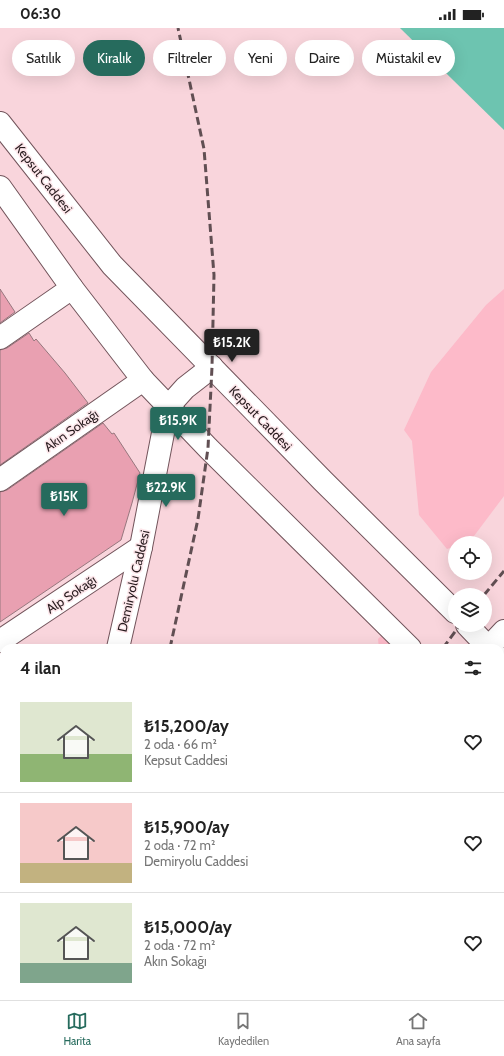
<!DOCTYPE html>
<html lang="tr">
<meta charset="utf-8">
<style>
body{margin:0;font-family:Cabin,sans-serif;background:#f2f2f2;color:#222;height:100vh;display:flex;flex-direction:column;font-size:15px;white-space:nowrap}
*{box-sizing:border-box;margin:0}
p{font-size:13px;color:#767676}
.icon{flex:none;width:22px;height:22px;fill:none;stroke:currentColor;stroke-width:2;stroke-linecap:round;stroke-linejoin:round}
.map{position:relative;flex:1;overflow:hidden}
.panel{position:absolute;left:0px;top:616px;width:504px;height:356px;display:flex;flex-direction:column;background:#fff;border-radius:12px 12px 0 0;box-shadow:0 4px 16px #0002}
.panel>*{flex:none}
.top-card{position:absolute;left:12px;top:12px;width:480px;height:36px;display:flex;gap:8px}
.controls{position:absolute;left:448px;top:508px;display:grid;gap:8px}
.controls a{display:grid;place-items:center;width:44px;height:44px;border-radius:50%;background:#fff;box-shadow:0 4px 16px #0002;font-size:20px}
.price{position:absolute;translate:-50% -34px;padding:0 9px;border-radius:4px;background:#266b5d;color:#fff;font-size:13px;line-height:26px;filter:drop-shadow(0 1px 2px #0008)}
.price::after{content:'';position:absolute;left:50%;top:24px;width:12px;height:9px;margin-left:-6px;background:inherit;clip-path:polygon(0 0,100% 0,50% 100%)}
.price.active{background:#222;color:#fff}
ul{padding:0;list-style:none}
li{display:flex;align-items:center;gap:12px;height:100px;padding:0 20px}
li+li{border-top:1px solid #e0e0e0}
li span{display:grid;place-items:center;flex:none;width:112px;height:80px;border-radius:0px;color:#555}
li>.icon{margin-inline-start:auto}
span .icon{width:48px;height:48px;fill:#fffc;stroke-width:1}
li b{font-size:17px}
h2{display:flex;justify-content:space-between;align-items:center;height:48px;padding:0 20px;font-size:17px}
.chip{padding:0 14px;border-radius:18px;background:#fff;box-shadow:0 4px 16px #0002;font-size:14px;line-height:36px}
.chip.active{background:#266b5d;color:#fff}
.status{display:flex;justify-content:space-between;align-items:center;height:28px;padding:0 20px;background:#fff;direction:ltr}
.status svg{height:11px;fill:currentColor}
.tab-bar{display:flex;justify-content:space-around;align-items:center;height:56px;border-top:1px solid #e0e0e0;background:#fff;font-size:11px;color:#767676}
.tab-bar a{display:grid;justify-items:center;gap:2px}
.tab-bar .active{color:#266b5d}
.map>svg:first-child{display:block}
.green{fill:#fdbac9}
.water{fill:#6dc4b0}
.building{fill:#e9a0b1;stroke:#97777e}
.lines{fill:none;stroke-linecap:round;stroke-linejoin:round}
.street-casing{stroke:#72545b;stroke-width:24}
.secondary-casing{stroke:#72545b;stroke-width:24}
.street{stroke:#fff;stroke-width:22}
.secondary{stroke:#fff;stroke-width:22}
.rail{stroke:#614f53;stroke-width:3;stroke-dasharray:8 4;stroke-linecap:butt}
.labels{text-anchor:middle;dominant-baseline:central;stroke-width:3;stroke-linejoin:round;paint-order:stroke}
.street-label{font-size:13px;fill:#271b1e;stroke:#fde7eb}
</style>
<div class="status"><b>06:30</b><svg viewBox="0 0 49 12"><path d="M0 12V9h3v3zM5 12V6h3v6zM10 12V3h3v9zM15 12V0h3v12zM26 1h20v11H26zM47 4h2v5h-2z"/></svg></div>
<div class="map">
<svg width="504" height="972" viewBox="0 0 504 972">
<rect width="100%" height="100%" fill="#f9d5dc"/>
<!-- green -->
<g class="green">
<polygon points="504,261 504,468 471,512 463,515 455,515 455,518 447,521 419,487 412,413 404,402 431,344 486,277"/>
<polygon points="381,608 394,620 379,620 378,611"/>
</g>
<!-- water -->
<polygon class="water" points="400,0 504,0 504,102"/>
<!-- building -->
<g class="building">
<polygon points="0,261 15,284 0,295"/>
<polygon points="29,305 34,313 36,311 65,345 88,375 0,437 0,322 7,320"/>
<polygon points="103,395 112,406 114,405 140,445 132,475 121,512 0,594 0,464 7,462"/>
</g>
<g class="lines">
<!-- street casing -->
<g class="street-casing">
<g id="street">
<polyline points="0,310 72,260"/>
<polyline points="0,452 143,352"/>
<polyline points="0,613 141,519"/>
<polyline points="118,620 141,519 168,379 185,360 212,339"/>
<polyline points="0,764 4,761"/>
<polyline points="500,875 504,879"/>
<polyline points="0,912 4,909"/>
<polyline points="500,951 504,949"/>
<polyline points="491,968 495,972"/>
<polyline points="48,972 49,968"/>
</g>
</g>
<!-- secondary casing -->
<g class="secondary-casing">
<g id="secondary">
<polyline points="0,95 112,237 323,453 455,584"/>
<polyline points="0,159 72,260 143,352 208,420 410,620"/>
<polyline points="467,597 489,620"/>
<polyline points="488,620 504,603"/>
<polyline points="500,630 504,634"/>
<polyline points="500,718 504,722"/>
<polyline points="317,972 318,968"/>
</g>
</g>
<!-- street -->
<use href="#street" class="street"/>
<!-- secondary -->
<use href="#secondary" class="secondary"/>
<!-- rail -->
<g class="rail">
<polyline points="484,567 504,543"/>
<polyline points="170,620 198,491 208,420 212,339 214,247 204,121 178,0"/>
<polyline points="443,620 460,597"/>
<polyline points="95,972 96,968"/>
<polyline points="235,972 237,968"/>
</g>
</g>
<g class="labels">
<!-- street labels -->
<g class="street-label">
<text transform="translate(44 150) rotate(52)">Kepsut Caddesi</text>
<text transform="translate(261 390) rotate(46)">Kepsut Caddesi</text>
<text transform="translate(71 402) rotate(-35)">Akın Sokağı</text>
<text transform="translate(133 553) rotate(-77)">Demiryolu Caddesi</text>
<text transform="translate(71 566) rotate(-34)">Alp Sokağı</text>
</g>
</g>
</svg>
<div class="controls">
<a><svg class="icon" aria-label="locate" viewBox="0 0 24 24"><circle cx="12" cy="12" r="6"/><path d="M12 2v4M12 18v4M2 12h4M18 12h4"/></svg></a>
<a><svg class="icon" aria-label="layers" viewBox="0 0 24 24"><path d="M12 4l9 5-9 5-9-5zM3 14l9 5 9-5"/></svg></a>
</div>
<b class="price active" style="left:232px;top:335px">₺15.2K</b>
<b class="price" style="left:178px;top:413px">₺15.9K</b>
<b class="price" style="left:166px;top:480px">₺22.9K</b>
<b class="price" style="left:64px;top:489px">₺15K</b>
<div class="top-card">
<a class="chip">Satılık</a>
<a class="chip active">Kiralık</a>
<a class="chip">Filtreler</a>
<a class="chip">Yeni</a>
<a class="chip">Daire</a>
<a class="chip">Müstakil ev</a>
</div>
<section class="panel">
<h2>4 ilan<svg class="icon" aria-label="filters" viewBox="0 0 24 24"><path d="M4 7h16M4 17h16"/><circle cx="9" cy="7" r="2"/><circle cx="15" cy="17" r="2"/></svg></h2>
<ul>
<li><span style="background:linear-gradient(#dfe7d0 65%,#8fb573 0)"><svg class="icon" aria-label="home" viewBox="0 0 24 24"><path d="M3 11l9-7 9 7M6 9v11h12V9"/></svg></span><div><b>₺15,200/ay</b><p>2 oda · 66 m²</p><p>Kepsut Caddesi</p></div><svg class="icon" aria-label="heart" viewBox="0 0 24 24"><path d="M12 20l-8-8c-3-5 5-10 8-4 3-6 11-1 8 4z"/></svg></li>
<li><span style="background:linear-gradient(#f6c9c9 75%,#c2b280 0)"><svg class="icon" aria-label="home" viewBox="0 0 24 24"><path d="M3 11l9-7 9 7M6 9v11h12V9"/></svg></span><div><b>₺15,900/ay</b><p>2 oda · 72 m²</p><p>Demiryolu Caddesi</p></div><svg class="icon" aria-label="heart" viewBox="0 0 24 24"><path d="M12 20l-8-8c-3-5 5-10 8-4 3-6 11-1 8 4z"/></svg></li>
<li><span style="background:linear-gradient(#dfe7d0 75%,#7fa58c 0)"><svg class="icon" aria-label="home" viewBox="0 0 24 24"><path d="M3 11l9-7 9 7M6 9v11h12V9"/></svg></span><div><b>₺15,000/ay</b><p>2 oda · 72 m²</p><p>Akın Sokağı</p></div><svg class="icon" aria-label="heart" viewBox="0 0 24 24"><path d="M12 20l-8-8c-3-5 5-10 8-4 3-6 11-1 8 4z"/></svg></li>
</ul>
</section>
</div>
<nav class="tab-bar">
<a class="active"><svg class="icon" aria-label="map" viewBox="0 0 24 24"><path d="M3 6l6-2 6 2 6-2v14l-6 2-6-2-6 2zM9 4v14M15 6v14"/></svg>Harita</a>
<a><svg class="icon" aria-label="saved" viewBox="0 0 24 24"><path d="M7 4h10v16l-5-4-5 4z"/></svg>Kaydedilen</a>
<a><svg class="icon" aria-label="home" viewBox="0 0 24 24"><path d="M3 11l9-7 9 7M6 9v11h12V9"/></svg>Ana sayfa</a>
</nav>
